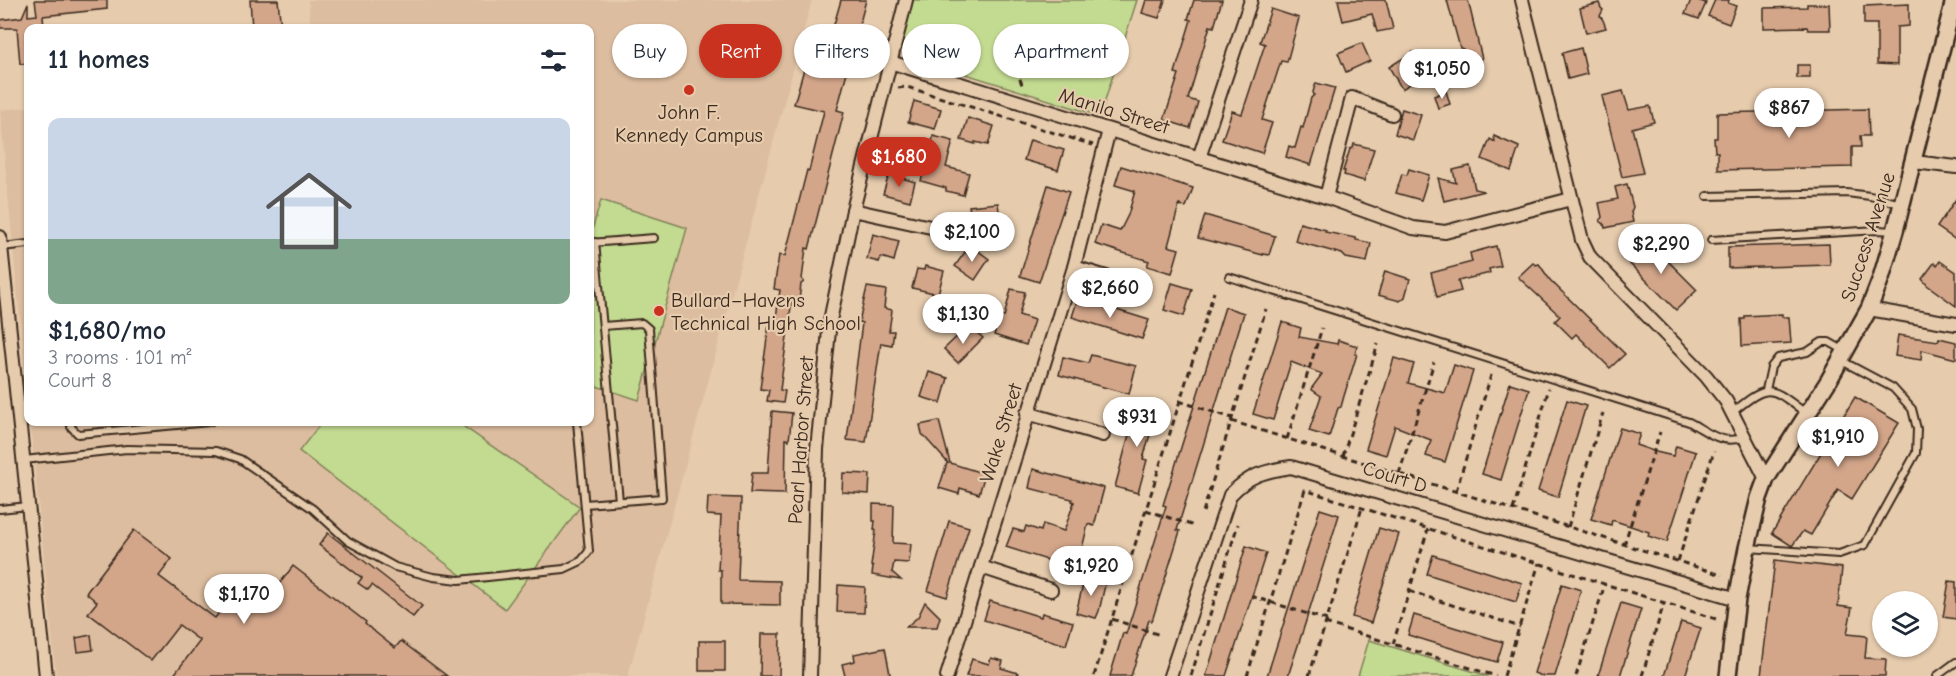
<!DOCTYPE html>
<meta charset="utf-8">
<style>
body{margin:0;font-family:"Comic Neue",sans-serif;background:#f2f2f3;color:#1f2937;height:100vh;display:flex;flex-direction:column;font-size:22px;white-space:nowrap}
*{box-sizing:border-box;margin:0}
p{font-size:20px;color:#747a83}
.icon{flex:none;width:33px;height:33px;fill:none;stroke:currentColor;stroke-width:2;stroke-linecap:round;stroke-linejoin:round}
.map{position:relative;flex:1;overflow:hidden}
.panel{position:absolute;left:24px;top:24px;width:570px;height:402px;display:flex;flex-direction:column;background:#fff;border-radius:12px;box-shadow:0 2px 4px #0004}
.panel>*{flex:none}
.hud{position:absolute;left:612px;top:24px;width:570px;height:54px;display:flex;gap:12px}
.fabs{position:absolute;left:1872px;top:591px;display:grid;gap:12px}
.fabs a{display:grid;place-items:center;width:66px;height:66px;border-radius:50%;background:#fff;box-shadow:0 2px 4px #0004;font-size:30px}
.price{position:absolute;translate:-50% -51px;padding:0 14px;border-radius:21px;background:#fff;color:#222;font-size:20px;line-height:39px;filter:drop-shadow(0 2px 3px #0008)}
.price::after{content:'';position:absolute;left:50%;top:36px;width:18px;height:14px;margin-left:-9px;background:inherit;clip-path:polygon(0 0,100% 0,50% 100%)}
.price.current{background:#c8321e;color:#fff}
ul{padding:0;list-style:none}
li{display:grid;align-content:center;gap:12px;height:318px;padding:0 24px}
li+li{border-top:2px solid #e0e1e3}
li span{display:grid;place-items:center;height:186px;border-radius:12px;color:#555}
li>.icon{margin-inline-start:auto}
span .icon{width:108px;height:108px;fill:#fffc;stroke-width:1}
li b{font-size:26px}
h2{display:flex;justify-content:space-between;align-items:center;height:72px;padding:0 24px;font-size:26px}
.pill{padding:0 21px;border-radius:27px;background:#fff;box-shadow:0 2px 4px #0004;font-size:21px;line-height:54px}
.pill.current{background:#c8321e;color:#fff}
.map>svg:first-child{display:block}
.built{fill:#ddbd9f}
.green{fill:#c3da91;stroke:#7f8258;stroke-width:1.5}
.building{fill:#d3a68a;stroke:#3b2a1e;stroke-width:1.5}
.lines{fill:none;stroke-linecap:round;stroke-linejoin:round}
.service-casing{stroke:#3b2a1e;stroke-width:10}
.minor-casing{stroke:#3b2a1e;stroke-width:16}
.tertiary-casing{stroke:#3b2a1e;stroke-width:20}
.path{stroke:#3b2a1e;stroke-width:3;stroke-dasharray:6 4.5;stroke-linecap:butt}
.service{stroke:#e6cbad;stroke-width:6}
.minor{stroke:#e6cbad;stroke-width:12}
.tertiary{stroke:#e6cbad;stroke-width:15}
.poi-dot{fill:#c8321e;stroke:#e6cbad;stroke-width:2}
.labels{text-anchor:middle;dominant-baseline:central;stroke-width:4.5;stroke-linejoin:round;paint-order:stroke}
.street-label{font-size:20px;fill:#3b2a1e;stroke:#e6cbad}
.poi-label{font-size:20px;fill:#3b2a1e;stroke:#e6cbad}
</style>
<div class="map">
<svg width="1956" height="676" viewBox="0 0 1956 676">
<rect width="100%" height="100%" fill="#e6cbad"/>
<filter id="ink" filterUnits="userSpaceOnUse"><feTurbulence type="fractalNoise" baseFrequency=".0167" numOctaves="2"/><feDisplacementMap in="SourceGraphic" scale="12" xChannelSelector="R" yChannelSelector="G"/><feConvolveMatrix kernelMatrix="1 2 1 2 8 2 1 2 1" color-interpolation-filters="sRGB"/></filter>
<g filter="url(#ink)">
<!-- built -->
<g class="built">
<polygon points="308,0 812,0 628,676 56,676 30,422 590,422 590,28 311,28"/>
<polygon points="28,107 28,404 0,110"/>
</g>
<!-- green -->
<g class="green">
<polygon points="913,0 1137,0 1100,116 908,56 903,51 902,44"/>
<polygon points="601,200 687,228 639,400 590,384 590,237"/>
<polygon points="322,422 457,422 580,507 505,609 299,451"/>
<polygon points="1369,640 1488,676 1358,676"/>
</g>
<!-- building -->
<g class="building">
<polygon points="35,0 107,0 107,9 43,16 44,28 28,28 28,63 20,64 17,28 0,28 0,20 22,17 28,3 28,16 37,15"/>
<polygon points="250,0 278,0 281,28 252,28"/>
<polygon points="841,0 866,0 837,110 844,112 809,249 806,248 802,279 804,282 801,284 799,300 792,299 780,390 785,391 783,403 767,401 769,390 760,389 770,317 776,318 780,290 774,289 779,255 785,256 807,170 809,171 824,111 794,104 804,69 817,73 820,62 828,64 835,39 831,38 833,28"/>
<polygon points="1146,0 1165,0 1159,18 1142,13"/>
<polygon points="1194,0 1222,0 1214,27 1210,26 1188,99 1198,102 1190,128 1164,120 1179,74 1175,73 1191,20 1188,19"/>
<polygon points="1338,0 1386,0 1393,29 1377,32 1372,14 1343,21"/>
<polygon points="1447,0 1468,0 1482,59 1463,63 1461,54 1463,49 1460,48"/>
<polygon points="1691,0 1697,0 1706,3 1699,19 1685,14"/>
<polygon points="1715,0 1729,0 1728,3 1736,6 1729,24 1708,16"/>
<polygon points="1599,3 1601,8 1603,10 1600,16 1603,20 1606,28 1586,33 1580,8"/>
<polygon points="1807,4 1829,4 1830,30 1808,30 1807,27 1764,28 1764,8 1807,7"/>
<polygon points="1909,4 1909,26 1897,27 1897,65 1877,64 1877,24 1864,24 1864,6"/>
<polygon points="1271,9 1299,18 1287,62 1281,61 1262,120 1272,123 1262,153 1222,140 1232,111 1242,114 1265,44 1260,42"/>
<polygon points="1362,43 1370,61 1346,72 1338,53"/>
<polygon points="1581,48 1587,74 1568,79 1562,53"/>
<polygon points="1413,52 1427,74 1402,89 1389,67"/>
<rect x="1797" y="65" width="13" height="13"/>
<polygon points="1316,83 1335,88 1311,165 1286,157 1289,146 1295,148 1301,127 1303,128 1311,98 1314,95 1313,92"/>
<polygon points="1446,91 1450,104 1438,108 1434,96"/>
<polygon points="1623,91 1629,110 1650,106 1654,122 1632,128 1643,173 1622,177 1602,96"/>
<polygon points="914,101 941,109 935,129 908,122"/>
<polygon points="1402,109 1421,115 1413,140 1395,134"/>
<polygon points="1868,109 1869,136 1860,136 1861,147 1852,147 1852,167 1718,170 1718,152 1715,152 1714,138 1717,138 1717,113"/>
<polygon points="968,118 994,126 988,145 975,142 975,144 961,140"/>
<polygon points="933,136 953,141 946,167 969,173 963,195 946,191 946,188 921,181 927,158 930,159"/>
<polygon points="1494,136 1519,147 1511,171 1482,159 1490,139 1495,142"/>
<polygon points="1030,140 1064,150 1058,170 1024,160"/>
<polygon points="1354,144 1374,149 1364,181 1344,175 1345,171 1343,171 1350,149 1353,148"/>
<polygon points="1121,166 1193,188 1186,207 1179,205 1168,246 1179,249 1172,273 1147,266 1149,261 1095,244 1101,225 1120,231 1128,215 1135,191 1115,185"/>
<polygon points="1470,166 1475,189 1484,191 1444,201 1438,178 1456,183 1453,170"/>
<polygon points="1409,169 1429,175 1421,200 1396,193 1402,174 1407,175"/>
<polygon points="889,174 915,182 910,201 883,194"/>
<polygon points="1627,184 1633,207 1631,212 1633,222 1605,228 1604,224 1600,221 1602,217 1599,203 1618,199 1615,187"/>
<polygon points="1048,185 1069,192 1039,282 1020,276"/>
<polygon points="1956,199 1956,240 1937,227"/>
<polygon points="998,203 1000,219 972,223 969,206"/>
<polygon points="1205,215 1275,236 1269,255 1263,254 1263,255 1198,238"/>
<polygon points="1300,223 1326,230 1325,232 1356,238 1356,240 1371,243 1367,262 1346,258 1342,254 1295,241"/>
<polygon points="873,234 899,241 894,261 881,257 879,262 867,259"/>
<polygon points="1646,239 1697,290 1676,310 1625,259"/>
<polygon points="1829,244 1830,265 1728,268 1728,247"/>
<polygon points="1496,246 1501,266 1489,269 1490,273 1458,281 1461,291 1437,297 1431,273 1472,262 1470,253"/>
<polygon points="973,247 989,259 975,280 955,266 965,252 968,254"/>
<polygon points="1940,261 1956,272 1956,306 1927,285 1922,279 1934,263 1937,265"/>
<polygon points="1533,263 1536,265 1539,264 1550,280 1625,354 1610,368 1576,334 1572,338 1555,321 1560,316 1518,277"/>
<polygon points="925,266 944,271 938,294 912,288 917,269 924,270"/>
<polygon points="1385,271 1410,279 1405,297 1400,301 1378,295"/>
<polygon points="1172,283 1192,289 1184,316 1164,310"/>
<polygon points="867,287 886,290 884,308 892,310 889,331 894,331 892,345 881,343 866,442 847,440 862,323 859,322"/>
<polygon points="1011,289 1025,292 1019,315 1034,320 1026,345 994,335 1000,316 1004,317"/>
<polygon points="1078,298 1149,320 1142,339 1072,317"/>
<polygon points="1225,307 1244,313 1177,530 1180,531 1152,621 1149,620 1131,676 1110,676 1123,633 1126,634 1166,506 1163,505"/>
<polygon points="1782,314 1782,317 1789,317 1791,343 1742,346 1741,319 1745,319 1745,316"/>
<polygon points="1282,322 1301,328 1299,337 1337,344 1338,340 1357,346 1355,354 1357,354 1344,396 1341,407 1338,408 1329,437 1309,431 1321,396 1311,389 1322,374 1291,362 1273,420 1253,414"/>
<polygon points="972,328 983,338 958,363 944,349 963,331 967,334"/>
<polygon points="1898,335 1938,341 1939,338 1956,342 1956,359 1922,350 1921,360 1895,356"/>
<polygon points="1091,355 1136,366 1129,394 1059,375 1063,357 1088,363"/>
<polygon points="1394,358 1414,364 1408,383 1445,393 1454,365 1473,371 1445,462 1426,456 1431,440 1395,426 1386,455 1366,449"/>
<polygon points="929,372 948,378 941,403 921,397"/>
<polygon points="1510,383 1529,389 1501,480 1482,474"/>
<polygon points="1855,397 1899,423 1852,499 1838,490 1811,535 1803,531 1792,546 1772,533"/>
<polygon points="1567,400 1586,406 1558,497 1538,491"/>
<polygon points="1138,401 1158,406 1143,459 1147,460 1138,493 1115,487"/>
<polygon points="772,411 792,413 789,440 786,439 785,494 750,493 752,473 768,473"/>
<polygon points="939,421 950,463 985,474 979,494 960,488 959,494 939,488 947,463 948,463 922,434 920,425"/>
<polygon points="1620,428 1640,434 1636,445 1656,452 1673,456 1676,446 1696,452 1667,542 1648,536 1649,532 1612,520 1611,525 1591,519"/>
<polygon points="1033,469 1104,488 1094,526 1088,524 1076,573 1059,568 1060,564 1006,547 1013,529 1024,532 1026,526 1041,531 1043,524 1064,531 1074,502 1072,501 1072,499 1029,488"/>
<polygon points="843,473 870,474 869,494 842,492"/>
<polygon points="708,497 741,498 738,580 780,581 780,605 721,604 721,570 718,570 721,516 707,515"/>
<polygon points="873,504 894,505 893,543 911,544 909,563 894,562 892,572 901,580 872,575 873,567 871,566 876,530 874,530 875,521 873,521"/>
<polygon points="1320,509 1339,515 1305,624 1288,676 1267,676"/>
<polygon points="949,521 969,527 947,597 928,591"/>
<polygon points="1379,528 1399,534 1371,623 1352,617"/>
<polygon points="134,530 172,559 159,576 215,618 236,590 261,608 293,566 366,622 365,624 395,648 401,641 447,676 173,676 200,641 179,625 151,661 88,613 97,602 86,593"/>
<polygon points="328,533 422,606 413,617 372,585 368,590 358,583 362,578 319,545"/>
<polygon points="1246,546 1266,553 1226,676 1206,676"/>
<polygon points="1433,555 1522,583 1516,602 1427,574"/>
<polygon points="1775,560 1842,568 1838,606 1852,608 1847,634 1867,636 1865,658 1886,659 1885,676 1761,676"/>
<polygon points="1085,576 1106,581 1099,611 1096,618 1076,613"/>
<polygon points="1949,581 1956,582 1956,619 1943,617"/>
<polygon points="1562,584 1581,590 1555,676 1542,676 1534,673"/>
<polygon points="838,585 865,587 864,613 837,612"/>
<polygon points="990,601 1041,617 1042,613 1073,622 1066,645 984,620"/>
<polygon points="925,602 940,617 937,627 906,627 918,617"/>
<polygon points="1621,603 1641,609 1620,676 1598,676"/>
<polygon points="1414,615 1503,642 1497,662 1408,635"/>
<polygon points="1681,622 1701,628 1685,676 1664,676"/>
<polygon points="761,634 780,634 779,676 760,676"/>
<polygon points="91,635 93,650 78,652 76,638"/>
<rect x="699" y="641" width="26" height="30"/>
<polygon points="885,648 890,674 879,676 845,676 842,664 855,661 854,654"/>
<polygon points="991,658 1003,661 1001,668 1018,673 1017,676 966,676 972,659 989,664"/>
</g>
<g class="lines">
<!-- service casing -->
<g class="service-casing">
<g id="service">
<polyline points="1707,196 1847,193 1870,196 1901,204"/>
<polyline points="1711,240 1878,230 1894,231"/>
<polyline points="595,242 619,501"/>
<polyline points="590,243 654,238"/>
<polyline points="2,247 28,244"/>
<path d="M 1229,277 L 1689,422 C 1708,432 1722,446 1745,437"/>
<polyline points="1766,390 1771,367 1778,358 1807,352 1822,342 1829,342 1845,351"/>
<path d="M 1733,412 C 1771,381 1770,387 1807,414"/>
<polyline points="71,422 71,427 78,434 210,422"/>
<polyline points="24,460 127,449 216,451 240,459 313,509 348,541 395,567 433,577 459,580 564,569 581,561 589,551 577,422"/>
<polyline points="585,504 662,498 649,329 642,323 603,326"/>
<polyline points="0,509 28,506"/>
<polyline points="1747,548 1839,554 1865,545 1916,453 1917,429 1912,409 1893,388 1842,361"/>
<polyline points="1937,676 1956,662"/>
</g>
</g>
<!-- minor casing -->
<g class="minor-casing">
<g id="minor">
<polyline points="1522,0 1582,240 1590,257 1706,376 1726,401 1766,479"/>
<polyline points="890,62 1326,197 1413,228 1445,232 1571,199"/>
<polyline points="1199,158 1251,0"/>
<polyline points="1914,162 1956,167"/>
<polyline points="1326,197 1352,98 1392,114"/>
<polyline points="853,210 935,228"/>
<polyline points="0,237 46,676"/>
<polyline points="1074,267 1132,285"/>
<polyline points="1869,309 1956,324"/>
<polyline points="1027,413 1103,435"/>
<polyline points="981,567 1051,590"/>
<polyline points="810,676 817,449 830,321 853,210 906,0"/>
<polyline points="947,676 1074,267 1109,130"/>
<path d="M 1170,676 L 1230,495 C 1249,475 1264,471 1291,467 L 1737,599"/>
</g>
</g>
<!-- tertiary casing -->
<g class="tertiary-casing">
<polyline id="tertiary" points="1728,676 1737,599 1747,548 1759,498 1766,479 1829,380 1869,309 1881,278 1895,231 1954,0"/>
</g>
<!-- path -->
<g class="path">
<polyline points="1016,69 1023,87"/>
<polyline points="898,88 907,87 1093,145"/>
<polyline points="1179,401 1232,418"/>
<polyline points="1231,421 1722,575"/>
<polyline points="1287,439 1322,328"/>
<polyline points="1343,456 1378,344"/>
<polyline points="1399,474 1434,362"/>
<polyline points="1456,491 1492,372"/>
<polyline points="1146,510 1194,526"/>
<polyline points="1513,510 1549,388"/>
<polyline points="1203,512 1266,309"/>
<polyline points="1568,527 1603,413"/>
<polyline points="1624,545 1660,432"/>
<polyline points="1678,561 1714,451"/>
<polyline points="1409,591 1520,627"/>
<polyline points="1251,596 1327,620"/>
<polyline points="1112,619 1160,635"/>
<polyline points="1325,623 1496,676"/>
<polyline points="1393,644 1428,529"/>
<polyline points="1094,676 1214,292"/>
<polyline points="1191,676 1238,524"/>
<polyline points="1247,676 1305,490 1716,619"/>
<polyline points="1309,676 1362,508"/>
<polyline points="1504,676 1539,563"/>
<polyline points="1576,676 1605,584"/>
<polyline points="1642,676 1664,603"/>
</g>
<!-- service -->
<use href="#service" class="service"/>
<!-- minor -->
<use href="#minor" class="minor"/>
<!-- tertiary -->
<use href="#tertiary" class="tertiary"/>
</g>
</g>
<!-- markers -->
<g class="poi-dot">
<circle cx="689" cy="90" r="6"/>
<circle cx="659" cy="311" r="6"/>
</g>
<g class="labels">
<!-- street labels -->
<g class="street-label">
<text transform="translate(1114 111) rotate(17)">Manila Street</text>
<text transform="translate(1868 237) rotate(-72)">Success Avenue</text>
<text transform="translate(1001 433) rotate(-73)">Wake Street</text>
<text transform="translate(801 440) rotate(-86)">Pearl Harbor Street</text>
<text transform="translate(1395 477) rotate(17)">Court D</text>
</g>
<!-- poi labels -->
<g class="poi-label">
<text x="689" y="112">John F.<tspan x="689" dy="23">Kennedy Campus</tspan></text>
<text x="671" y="300" text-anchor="start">Bullard–Havens<tspan x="671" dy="23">Technical High School</tspan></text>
</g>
</g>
</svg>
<div class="fabs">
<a><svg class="icon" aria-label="layers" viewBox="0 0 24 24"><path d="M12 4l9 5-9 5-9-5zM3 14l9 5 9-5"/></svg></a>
</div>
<b class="price" style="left:1442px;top:100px">$1,050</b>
<b class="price" style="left:1789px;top:139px">$867</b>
<b class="price current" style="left:899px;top:188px">$1,680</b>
<b class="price" style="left:972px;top:263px">$2,100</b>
<b class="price" style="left:1661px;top:275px">$2,290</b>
<b class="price" style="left:1110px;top:319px">$2,660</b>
<b class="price" style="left:963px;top:345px">$1,130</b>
<b class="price" style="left:1137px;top:448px">$931</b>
<b class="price" style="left:1838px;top:468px">$1,910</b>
<b class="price" style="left:1091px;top:597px">$1,920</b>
<b class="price" style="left:244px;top:625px">$1,170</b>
<div class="hud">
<a class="pill">Buy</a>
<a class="pill current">Rent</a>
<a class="pill">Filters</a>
<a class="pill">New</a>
<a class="pill">Apartment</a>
</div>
<section class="panel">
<h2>11 homes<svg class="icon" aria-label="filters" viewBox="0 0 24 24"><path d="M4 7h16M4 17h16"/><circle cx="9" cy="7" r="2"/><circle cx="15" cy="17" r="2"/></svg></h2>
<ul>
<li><span style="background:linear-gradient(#c9d6e8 65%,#7fa58c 0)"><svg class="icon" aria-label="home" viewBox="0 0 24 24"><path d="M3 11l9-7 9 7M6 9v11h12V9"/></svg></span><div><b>$1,680/mo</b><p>3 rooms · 101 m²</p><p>Court 8</p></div></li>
</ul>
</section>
</div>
